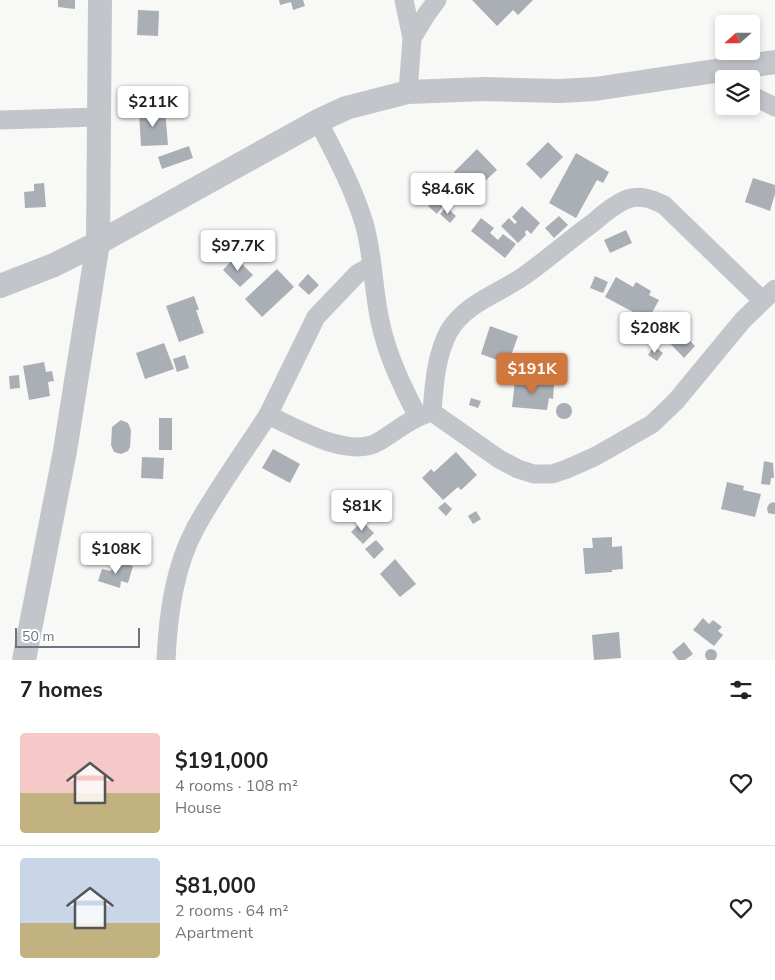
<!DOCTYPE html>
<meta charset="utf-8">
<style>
body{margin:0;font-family:"Nunito Sans",sans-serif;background:#f2f2f2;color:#222;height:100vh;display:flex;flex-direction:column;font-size:19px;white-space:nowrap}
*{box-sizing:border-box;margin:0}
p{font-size:16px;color:#767676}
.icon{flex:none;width:28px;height:28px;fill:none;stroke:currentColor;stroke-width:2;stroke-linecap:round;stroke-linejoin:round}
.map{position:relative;height:660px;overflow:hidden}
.panel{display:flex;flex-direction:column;background:#fff;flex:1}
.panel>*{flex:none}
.needle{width:32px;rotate:249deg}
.tools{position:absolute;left:715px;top:15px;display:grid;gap:10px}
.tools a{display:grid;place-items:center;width:45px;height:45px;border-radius:5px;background:#fff;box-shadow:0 2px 8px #0003;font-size:25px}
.scale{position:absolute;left:15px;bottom:12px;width:125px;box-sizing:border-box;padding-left:5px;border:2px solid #6b7483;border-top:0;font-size:14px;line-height:18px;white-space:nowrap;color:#6b7483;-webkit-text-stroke:4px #fff;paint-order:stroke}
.price{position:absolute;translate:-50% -42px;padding:0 11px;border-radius:5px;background:#fff;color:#222;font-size:16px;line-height:32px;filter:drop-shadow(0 1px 2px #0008)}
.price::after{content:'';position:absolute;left:50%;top:30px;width:15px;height:11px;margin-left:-8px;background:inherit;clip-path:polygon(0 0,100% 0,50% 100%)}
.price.selected{background:#d0773e;color:#fff}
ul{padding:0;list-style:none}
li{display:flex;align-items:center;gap:15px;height:125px;padding:0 20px}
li+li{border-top:1px solid #e0e0e0}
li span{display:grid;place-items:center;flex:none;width:140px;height:100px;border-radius:5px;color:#555}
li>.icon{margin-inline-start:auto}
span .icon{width:60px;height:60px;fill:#fffc;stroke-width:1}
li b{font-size:21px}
h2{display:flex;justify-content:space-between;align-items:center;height:60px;padding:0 20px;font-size:21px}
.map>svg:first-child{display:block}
.building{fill:#aaafb5}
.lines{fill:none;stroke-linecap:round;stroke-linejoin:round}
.minor{stroke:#c2c5c9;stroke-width:19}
.tertiary{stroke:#c2c5c9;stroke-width:24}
</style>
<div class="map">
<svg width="775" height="660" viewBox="0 0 775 660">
<rect width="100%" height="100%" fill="#f8f8f6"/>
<!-- building -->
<g class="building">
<polygon points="58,0 75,0 75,9 58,7"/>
<polygon points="279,0 303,0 305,6 293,10 291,2 280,5"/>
<polygon points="472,0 533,0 518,15 513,10 497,26"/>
<polygon points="138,10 159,11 158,36 137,35"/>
<polygon points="165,110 168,145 141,146 139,111"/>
<polygon points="548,142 563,157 541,179 526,164"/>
<polygon points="189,146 193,158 162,169 158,157"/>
<polygon points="477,149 497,170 473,192 454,172"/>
<polygon points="576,153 609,172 603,183 597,180 576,218 549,203"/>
<polygon points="753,178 775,185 775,194 770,211 745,202"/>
<polygon points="44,183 46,207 25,208 24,192 34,191 34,184"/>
<polygon points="435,199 443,206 437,214 428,206"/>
<polygon points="522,206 540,223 531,234 527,230 525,232 526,235 518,243 501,226 509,218 515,224 517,222 512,217"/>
<polygon points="446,207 456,216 450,223 440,214"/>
<polygon points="559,216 568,225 554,238 545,228"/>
<polygon points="481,218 494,228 490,233 498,240 503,234 516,244 505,258 471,231"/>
<polygon points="626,230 632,243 610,253 604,240"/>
<polygon points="235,257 253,275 240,287 223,270"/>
<polygon points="277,269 294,287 262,317 245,299"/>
<polygon points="308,274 319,285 309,295 298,285"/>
<polygon points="595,276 608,282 603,293 590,288"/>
<polygon points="616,277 633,287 636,282 651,291 649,295 659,300 648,320 605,297"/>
<polygon points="194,296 199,310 196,310 204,333 179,342 166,306"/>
<polygon points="627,325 636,329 632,338 623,334"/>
<polygon points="490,326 518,336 508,364 481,354"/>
<polygon points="676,326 695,346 684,358 664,337"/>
<polygon points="164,343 174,369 145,379 136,353"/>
<polygon points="654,346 663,353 657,361 648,355"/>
<polygon points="185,355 189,368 177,372 173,359"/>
<polygon points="514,358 523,360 520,376 511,375"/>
<polygon points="44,362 46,372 52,371 54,381 48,382 50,396 29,400 23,366"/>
<polygon points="19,375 20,388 10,389 9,376"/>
<polygon points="515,381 554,385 553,399 549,398 547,410 512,407"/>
<polygon points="471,398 481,401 478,408 469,405"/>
<circle cx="564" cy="411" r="8"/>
<rect x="159" y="418" width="13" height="32"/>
<polygon points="121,420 128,423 131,430 130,447 128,451 121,454 114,452 111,445 112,427"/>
<polygon points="273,449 300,464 290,483 262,468"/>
<polygon points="456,452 477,475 461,490 458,487 443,500 422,478 431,469 434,472"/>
<polygon points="142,457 164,458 163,479 141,478"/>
<polygon points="764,461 773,463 774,478 771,478 770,485 761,484"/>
<polygon points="727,482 744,486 743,490 761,494 755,517 721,509"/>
<polygon points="445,502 452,509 446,516 438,508"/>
<polygon points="773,502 775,503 775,514 773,514 768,513 767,508 769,504"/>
<polygon points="476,511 481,519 473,524 468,516"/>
<polygon points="362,521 374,533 363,544 351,532"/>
<polygon points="612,537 612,547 622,546 623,569 612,570 612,572 585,574 583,548 593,548 592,538"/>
<polygon points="376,540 384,549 374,559 365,549"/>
<polygon points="395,559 416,584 400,597 380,574"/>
<polygon points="115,561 133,566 128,583 121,581 120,588 98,581 102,569 111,571"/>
<polygon points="703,618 709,624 713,620 722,627 718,631 723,635 714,646 693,630"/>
<polygon points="619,632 621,658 594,660 592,635"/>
<polygon points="684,642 693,654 685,660 678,660 672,652"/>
<circle cx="711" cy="655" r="6"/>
</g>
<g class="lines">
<!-- minor -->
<g class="minor">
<polyline points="404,0 412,38 408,92"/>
<polyline points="412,38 426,15 437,0"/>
<polyline points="751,95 775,107"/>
<polyline points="0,120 98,117"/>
<path d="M 318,121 C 335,154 353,187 364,223 C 373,253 373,289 380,321 C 387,355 402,386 418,417"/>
<path d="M 432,412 C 434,385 436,355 449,331 C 467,301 502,293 528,273 C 550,257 572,238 594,222 C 603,214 614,205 625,200 C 639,194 652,199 664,205 L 762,300"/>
<polyline points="268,415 316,317 357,274 371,266"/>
<path d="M 166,660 C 168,616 174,567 196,527 C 217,489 244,452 268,415 C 297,428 348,459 378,442 C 395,432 412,417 432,412 L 499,459 L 518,469 L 534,474 L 552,474 L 567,469 L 596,456 L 652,424 L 676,401 L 743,320 L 775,289"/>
</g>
<!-- tertiary -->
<g class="tertiary">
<polyline points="0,286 54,265 98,243 318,121 346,108 408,92 484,89 560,91 595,89 775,62"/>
<polyline points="24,660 65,451 98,243 100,0"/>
</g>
</g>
</svg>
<div class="tools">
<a><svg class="needle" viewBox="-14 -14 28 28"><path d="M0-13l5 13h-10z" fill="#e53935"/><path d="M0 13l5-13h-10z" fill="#767676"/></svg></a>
<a><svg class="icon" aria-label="layers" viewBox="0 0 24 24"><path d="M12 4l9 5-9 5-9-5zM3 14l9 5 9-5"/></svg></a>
</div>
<div class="scale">50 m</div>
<b class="price" style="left:153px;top:128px">$211K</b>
<b class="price" style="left:448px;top:215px">$84.6K</b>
<b class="price" style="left:238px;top:272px">$97.7K</b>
<b class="price" style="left:655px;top:354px">$208K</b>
<b class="price selected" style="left:532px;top:395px">$191K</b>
<b class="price" style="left:362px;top:532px">$81K</b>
<b class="price" style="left:116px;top:575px">$108K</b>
</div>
<section class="panel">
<h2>7 homes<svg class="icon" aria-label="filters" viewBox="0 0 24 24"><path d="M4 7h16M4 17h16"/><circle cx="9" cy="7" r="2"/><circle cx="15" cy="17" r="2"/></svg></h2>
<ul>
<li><span style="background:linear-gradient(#f6c9c9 60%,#c2b280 0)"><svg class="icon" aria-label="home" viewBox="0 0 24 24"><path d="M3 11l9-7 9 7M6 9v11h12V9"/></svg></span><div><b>$191,000</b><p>4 rooms · 108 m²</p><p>House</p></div><svg class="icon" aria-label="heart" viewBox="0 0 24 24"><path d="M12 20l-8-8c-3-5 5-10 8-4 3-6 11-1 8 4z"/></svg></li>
<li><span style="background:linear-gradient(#c9d6e8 65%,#c2b280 0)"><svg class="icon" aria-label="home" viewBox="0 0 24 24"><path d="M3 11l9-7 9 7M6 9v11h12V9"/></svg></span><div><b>$81,000</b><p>2 rooms · 64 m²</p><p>Apartment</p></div><svg class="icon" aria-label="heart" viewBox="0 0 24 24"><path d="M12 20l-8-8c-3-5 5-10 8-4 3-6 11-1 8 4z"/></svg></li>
</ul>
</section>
